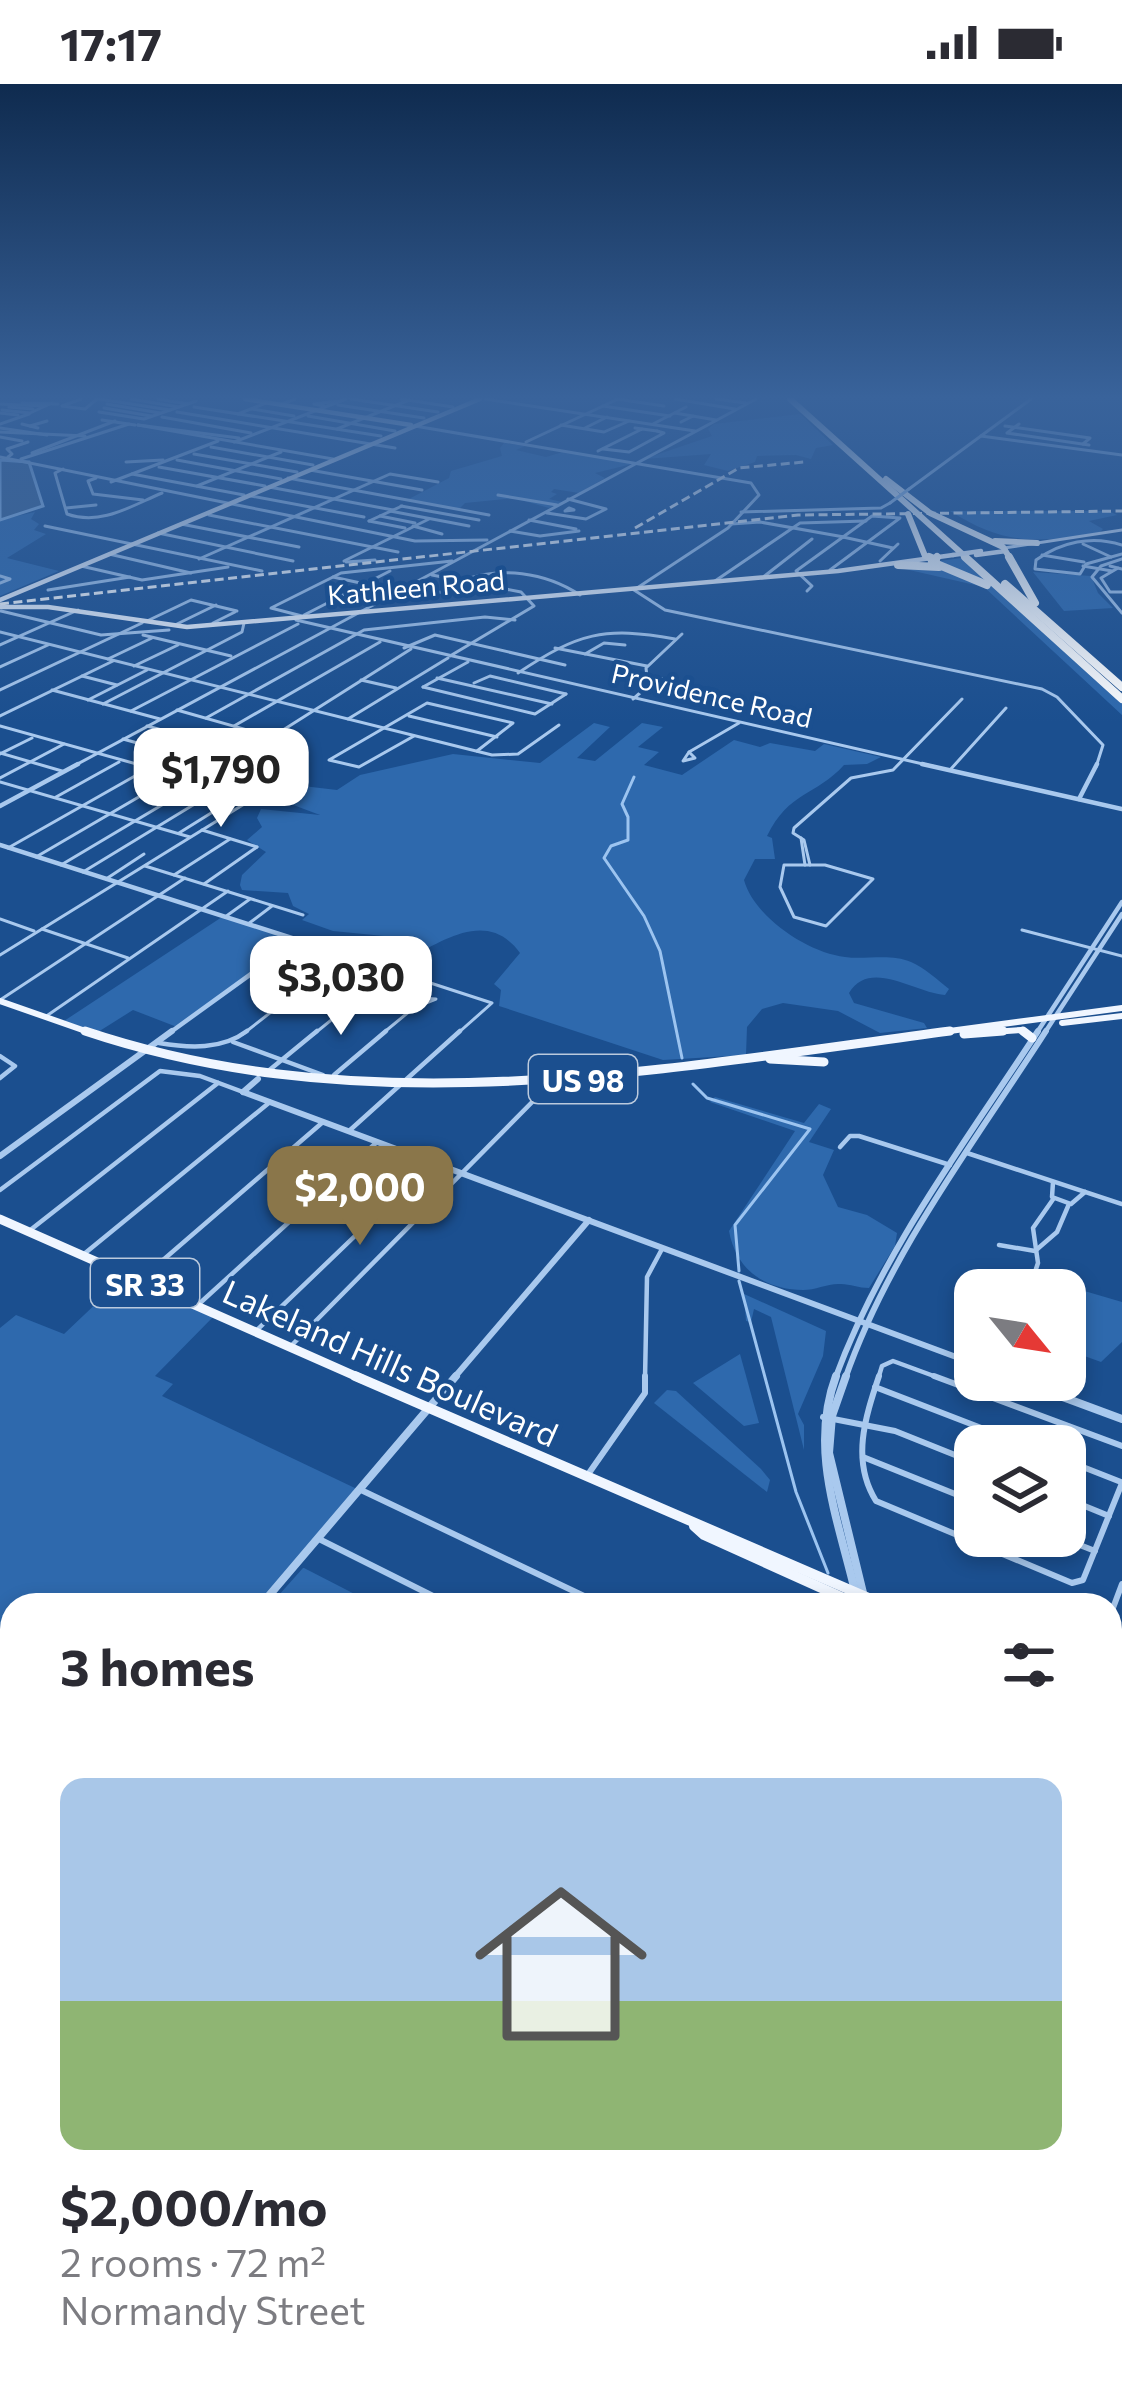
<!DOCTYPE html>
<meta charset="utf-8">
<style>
body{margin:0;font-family:Commissioner,sans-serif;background:#f2f2f3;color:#2b2b33;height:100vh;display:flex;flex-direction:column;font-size:45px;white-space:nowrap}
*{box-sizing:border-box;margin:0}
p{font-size:39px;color:#7c7c81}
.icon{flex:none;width:66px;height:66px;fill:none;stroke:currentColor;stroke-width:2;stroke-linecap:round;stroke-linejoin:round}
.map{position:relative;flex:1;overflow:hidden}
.drawer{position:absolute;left:0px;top:1509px;width:1122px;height:807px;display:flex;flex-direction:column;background:#fff;border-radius:36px 36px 0 0;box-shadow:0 6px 18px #0003}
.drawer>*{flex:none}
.needle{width:78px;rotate:120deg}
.buttons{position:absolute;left:954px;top:1185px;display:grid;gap:24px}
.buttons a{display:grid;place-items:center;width:132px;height:132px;border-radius:24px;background:#fff;box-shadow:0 6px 18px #0003;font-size:60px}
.price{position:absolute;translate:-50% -102px;padding:0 27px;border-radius:24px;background:#fff;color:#222;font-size:39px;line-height:78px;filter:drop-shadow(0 3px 6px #0008)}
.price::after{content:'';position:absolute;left:50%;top:72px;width:36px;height:27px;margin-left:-18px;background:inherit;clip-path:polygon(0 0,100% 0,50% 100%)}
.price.active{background:#8a764a;color:#fff}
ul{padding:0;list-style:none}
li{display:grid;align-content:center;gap:24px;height:636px;padding:0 60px}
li+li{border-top:3px solid #e1e1e2}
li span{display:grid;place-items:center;height:372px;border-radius:24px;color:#555}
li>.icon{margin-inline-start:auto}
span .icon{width:216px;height:216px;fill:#fffc;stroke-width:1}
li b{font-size:51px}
h2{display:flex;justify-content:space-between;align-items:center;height:144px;padding:0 60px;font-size:51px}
.status{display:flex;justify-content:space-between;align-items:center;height:84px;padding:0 60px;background:#fff;direction:ltr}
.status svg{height:33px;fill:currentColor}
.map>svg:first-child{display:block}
.green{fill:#2e69ad}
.water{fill:#3c6290;stroke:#9cc4f0;stroke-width:3}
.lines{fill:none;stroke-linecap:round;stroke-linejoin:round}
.stream{stroke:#9cc4f0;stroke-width:3}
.minor-far2{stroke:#a9c9ee;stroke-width:3}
.minor-far1{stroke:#a9c9ee;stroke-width:4.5}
.minor{stroke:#a9c9ee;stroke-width:6}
.tertiary-far4{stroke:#a9c9ee;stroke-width:3}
.tertiary-far3{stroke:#a9c9ee;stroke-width:4.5}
.tertiary-far2{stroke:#a9c9ee;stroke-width:6}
.tertiary-far1{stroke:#a9c9ee;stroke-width:8}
.tertiary{stroke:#a9c9ee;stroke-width:9}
.secondary{stroke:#d6e6fa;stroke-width:3}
.primary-far3{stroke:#f0f6ff;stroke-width:4.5}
.primary-far2{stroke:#f0f6ff;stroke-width:6}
.primary-far1{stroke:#f0f6ff;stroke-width:9}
.primary{stroke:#f0f6ff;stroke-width:10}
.motorway-far1{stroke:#fff;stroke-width:6}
.motorway{stroke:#fff;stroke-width:8}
.rail{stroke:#fff;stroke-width:3;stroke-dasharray:9 4.5;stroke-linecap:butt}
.tertiary-bridge{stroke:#a9c9ee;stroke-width:3}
.primary-bridge{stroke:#f0f6ff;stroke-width:4.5}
.labels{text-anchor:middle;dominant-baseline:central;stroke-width:9;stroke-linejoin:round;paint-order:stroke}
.far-street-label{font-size:27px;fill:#fff;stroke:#1b4f8f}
.shield{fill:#1b4f8f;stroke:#bbcadd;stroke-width:3}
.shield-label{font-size:30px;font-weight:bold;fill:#fff}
.street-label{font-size:33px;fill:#fff;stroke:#1b4f8f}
</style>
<div class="status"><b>17:17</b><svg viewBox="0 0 49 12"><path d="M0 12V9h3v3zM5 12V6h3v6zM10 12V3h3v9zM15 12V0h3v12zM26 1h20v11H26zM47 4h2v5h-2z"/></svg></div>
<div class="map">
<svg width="1122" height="2315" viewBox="0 0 1122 2315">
<rect width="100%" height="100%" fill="#1b4f8f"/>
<!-- green -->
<g class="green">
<polygon points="800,330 833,361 816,364 811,375 796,371 757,372 755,378 728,387 704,381 711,370 644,375 712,352 708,345 714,340"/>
<polygon points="504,359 525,362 516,366 546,373 566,367 632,380 595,389 605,394 579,409 554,405 551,408 557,410 549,415 562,418 549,424 514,414 465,419 459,425 407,416 449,394 451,387 502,372 500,364"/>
<path d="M 950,427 L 1109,427 L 1117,431 L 1089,437 L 1103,445 L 1098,450 C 1036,458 1005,462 950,427 Z"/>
<polygon points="35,428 31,435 39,440 34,446 46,450 7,474 59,487 0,512 0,436"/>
<polygon points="961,474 1122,619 1122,631 984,503 896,483"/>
<polygon points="1033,488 1091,492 1098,509 1113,524 1064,527"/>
<path d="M 594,639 L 610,643 L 577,674 L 595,677 L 642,639 L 663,643 L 638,663 L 659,668 L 644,681 L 682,691 L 734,656 L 760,663 L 770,659 L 815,667 L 824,660 L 881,673 L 867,680 L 844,681 C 816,712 789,707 767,752 L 772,754 L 775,775 L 755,775 L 744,796 C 754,833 808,869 845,873 C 865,876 891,869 911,878 C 923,883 938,896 949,905 L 945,911 C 915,909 870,874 849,909 L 854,919 L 924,939 L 927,944 L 880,949 L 838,927 L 783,919 L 762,925 L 747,943 L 746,971 L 663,976 L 499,922 L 501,906 L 494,900 L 520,869 C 489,826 445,855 412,873 L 400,866 L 404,854 L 333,847 L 302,836 L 309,830 L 293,822 L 288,809 L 242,806 L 240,801 L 242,791 L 266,768 L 247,756 L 262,743 L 257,734 L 261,725 L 320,731 L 280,716 L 303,702 L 337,706 L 360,691 L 453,670 L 540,679 Z"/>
<polygon points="222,833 295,856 177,943 133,926 98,948 64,937"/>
<path d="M 715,1013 L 804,1039 L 819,1020 L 831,1025 L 809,1058 L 834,1066 L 823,1091 L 838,1123 L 867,1131 L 897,1149 L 895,1162 L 869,1204 C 859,1204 850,1200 841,1200 C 828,1199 816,1206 803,1206 C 763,1205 736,1185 729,1147 L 795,1047 L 710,1018 Z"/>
<polygon points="124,1193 214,1232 155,1292 173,1300 162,1312 357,1405 257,1521 12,1521 12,1759 0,1766 0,1244 16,1231 64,1250"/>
<polygon points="1081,1206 1122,1218 1122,1258 1101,1278 1065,1265 1065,1244"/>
<polygon points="744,1210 826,1247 823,1272 798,1330 804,1341 804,1366 771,1233 754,1225 751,1238 746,1237"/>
<polygon points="740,1270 759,1339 744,1342 693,1299"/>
<polygon points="667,1306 676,1307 761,1385 770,1396 767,1408 654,1319"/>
<polygon points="303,1484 304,1484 376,1521 270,1521"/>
<polygon points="1110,1699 1122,1704 1122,1879 1114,1875 1110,1881"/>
</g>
<!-- water -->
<g class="water">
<polygon points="0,376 29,378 43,422 0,436"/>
<polygon points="0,1881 12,1888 12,2304 1110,2304 1110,1897 1122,1881 1122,2315 0,2315"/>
</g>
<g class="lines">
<!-- stream -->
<g class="stream">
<polyline points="634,693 622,720 628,733 628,756 611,762 604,774 644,832 660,867 682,974"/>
<polyline points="693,1000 707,1014 810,1045 735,1141 739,1187"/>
<polyline points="739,1197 796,1408 828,1489"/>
<polyline points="822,1521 823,1514"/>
</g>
<!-- minor-far2 -->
<g class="minor-far2">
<polyline points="81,315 62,322 85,325 97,315"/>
<polyline points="99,315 170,326"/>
<polyline points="131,315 179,323"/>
<polyline points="158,315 188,320"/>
<polyline points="351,315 438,328"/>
<polyline points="401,315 453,323"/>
<polyline points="617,315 664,322"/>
<polyline points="675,315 735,325"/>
<polyline points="716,315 746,319"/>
<polyline points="22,319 58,320"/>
<polyline points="0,320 44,322"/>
<polyline points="107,320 160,329"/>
<polyline points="280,321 295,315"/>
<polyline points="338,321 424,334"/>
<polyline points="324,322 314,320 339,317"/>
<polyline points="603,322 670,332"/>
<polyline points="9,323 33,325"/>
<polyline points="194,323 381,352"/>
<polyline points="104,324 151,332"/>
<polyline points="252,325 294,332"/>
<polyline points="2,326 30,329 52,319"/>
<polyline points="99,328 144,335 196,317"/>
<polyline points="177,328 395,364"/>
<polyline points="0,329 18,331"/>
<polyline points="675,329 716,336"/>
<polyline points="238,330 266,319"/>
<polyline points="308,332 395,347"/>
<polyline points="162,333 251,349"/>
<polyline points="102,336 135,341"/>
<polyline points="681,338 693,332"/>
<polyline points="0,340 29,330"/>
<polyline points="22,340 38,344"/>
<polyline points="653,340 686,323"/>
<polyline points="1019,340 1007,349 1089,361"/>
<polyline points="138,341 333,375"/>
<polyline points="138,341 239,354"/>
<polyline points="561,341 604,348 629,337"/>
<polyline points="30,342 47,337"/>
<polyline points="1005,342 1090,354 1083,360"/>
<polyline points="0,344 47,351"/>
<polyline points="585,344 607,333"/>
<polyline points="635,344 657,347"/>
<polyline points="337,345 409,316"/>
<polyline points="0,348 85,352"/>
<polyline points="981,352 1122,371"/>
<polyline points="0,353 22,357"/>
<polyline points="234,358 346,315"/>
<polyline points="211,363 313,381"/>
<polyline points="603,365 629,368 664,349 657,347"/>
<polyline points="598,367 642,345"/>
<polyline points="32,369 115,337"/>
<polyline points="194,370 297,388"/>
<polyline points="8,373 12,370 7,365 28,358"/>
<polyline points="21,375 129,340"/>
<polyline points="177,376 281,395"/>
<polyline points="126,378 163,376"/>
<polyline points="159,383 265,402"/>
<path d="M 63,385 L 55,389 L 67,430 C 101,442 131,422 162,409"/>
<polyline points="310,386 422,406"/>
<polyline points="132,390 244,411"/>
<polyline points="96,394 88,397 93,410 143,416"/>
<polyline points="288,394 489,431"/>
<polyline points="111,398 218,357"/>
<polyline points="197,402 281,368"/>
<polyline points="269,403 393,426"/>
<polyline points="498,411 557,421"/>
<polyline points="251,412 364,433"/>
<polyline points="401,422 479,436"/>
<polyline points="66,424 96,421"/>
<polygon points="569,424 574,426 565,427"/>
<polyline points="390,427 469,442"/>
<polyline points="547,429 586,435 606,425 568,415"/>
<polyline points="209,431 398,468"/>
<polyline points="380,432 415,439"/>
<polyline points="529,436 576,445"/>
<polyline points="369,437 402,422"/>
<polyline points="369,437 405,444"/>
<polyline points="181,440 299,463"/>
<polyline points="731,440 760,438 844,453"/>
<polyline points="45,442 262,487"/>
<polyline points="413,442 442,450"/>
<polyline points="510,447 540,452 579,447"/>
<polyline points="158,449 293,477"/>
<polyline points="843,453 893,464"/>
<polyline points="1083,460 1111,473"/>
<path d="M 1122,461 C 1092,451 1061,458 1036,476 L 1035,485 L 1080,490 L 1086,480 L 1122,470"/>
<polyline points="109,470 191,489"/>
<polyline points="1042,471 1084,478"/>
<polyline points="199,475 390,390 438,398"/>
<polyline points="344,477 429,435"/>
<polyline points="880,477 898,460"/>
<polyline points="346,478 375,476"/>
<polyline points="81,482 142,496 228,483"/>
<polyline points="1083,482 1112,487"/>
<polyline points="1110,482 1122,485"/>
<polyline points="1118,484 1101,494 1110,508 1122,508"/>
<polyline points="0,492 10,495 0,499"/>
<polyline points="333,493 397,507"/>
<polyline points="762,494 812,455"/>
<path d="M 461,497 C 500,482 545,488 580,511"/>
<polyline points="715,497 800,439 866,437"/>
<polyline points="48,506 130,493"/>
<polyline points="807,507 812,502 796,487 872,432 900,434 830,486"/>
<polyline points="385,513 465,506 479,500"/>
<polyline points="1,527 101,551 169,546"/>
<polyline points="304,531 390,487"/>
<polyline points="302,532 271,524 341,489 452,477"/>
<polyline points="147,537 191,516 237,527"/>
<polyline points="213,539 235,528"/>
<polyline points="177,540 216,521"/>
<polyline points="0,548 492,671 518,670 559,641"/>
<polyline points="143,551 231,572"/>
<polyline points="404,564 435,551 565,581"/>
<polyline points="555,564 647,582"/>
<polyline points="585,570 604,559 625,561"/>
<polyline points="108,575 152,554"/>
<polyline points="134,582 178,561"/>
<polyline points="0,583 48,561"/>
<path d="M 518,589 C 578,549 604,542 675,555"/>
<polyline points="82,592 117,601"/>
<polyline points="437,594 552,620"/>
<polyline points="647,595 665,595"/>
<polyline points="361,596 396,604"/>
<polyline points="474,599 490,592 566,610"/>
<polyline points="423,603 535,630 566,610"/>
<polyline points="423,603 468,578"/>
<polyline points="52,606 160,635"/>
<polyline points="633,615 648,602 646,584 682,550"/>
<polyline points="88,616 147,586"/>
<polyline points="103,620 242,548 244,539"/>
<polyline points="177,626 272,653 411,565"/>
<polyline points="131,627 298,540"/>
<polyline points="0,632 113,577"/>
<polyline points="409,632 497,653"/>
<polyline points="206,634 364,546 485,533 515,536"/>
<polyline points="348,635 448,574"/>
<polyline points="0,642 255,713"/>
<polyline points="147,642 302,684"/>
<polyline points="234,642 380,558"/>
<polyline points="414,652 359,683 329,676 427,619 513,639 477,667"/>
<polyline points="123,655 198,676"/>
<polygon points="689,668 695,674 683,677"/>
<polyline points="689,668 739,639"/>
<polyline points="0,669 62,687"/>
<polyline points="0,670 32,654"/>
<polyline points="136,680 161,666"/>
<polyline points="950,686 1006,624"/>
<polyline points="0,694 64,660"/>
<polyline points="0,698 190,753"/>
<polyline points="228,706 274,678"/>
<polyline points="56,713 119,678"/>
<polyline points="202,746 257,763"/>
<polyline points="179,749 240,711"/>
<polyline points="801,754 805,781"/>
<polyline points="8,764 149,684"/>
<polyline points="36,773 226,662"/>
<polyline points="61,781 251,668"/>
<polygon points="784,781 825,781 873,795 826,842 794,833 780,803"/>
<polyline points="810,781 804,756 793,749 794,744 851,694 893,686 962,615"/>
<polyline points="145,782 303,831"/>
<polyline points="83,788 221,704"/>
<polyline points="174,791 230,755"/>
<polyline points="106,795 144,770"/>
<polyline points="204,800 257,763"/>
<polyline points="225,833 250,815"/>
<polyline points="0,835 34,847"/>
<polyline points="248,840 272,822"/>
<polyline points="42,845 128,874"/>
<polyline points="1022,846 1122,872"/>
<polyline points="298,856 492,919 457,950"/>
<polyline points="0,871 301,685"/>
<polyline points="327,884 422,917 382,950"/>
<polyline points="420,914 436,915 421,921"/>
<polyline points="0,916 185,794"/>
<polyline points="45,933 228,807"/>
<polyline points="243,950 344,871"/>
<polyline points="314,950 393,886"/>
</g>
<!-- minor-far1 -->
<g class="minor-far1">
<polyline points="233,958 323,991"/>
<path d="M 159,959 C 189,964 222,966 247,947"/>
<polyline points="0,972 15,982 0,994"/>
<polyline points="267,988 317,947"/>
<polyline points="334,991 386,947"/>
<polyline points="349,1047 460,947"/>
<polyline points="840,1063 850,1052 859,1052 950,1081"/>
<polyline points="967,1069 1122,1120"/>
<polyline points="1053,1098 1052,1113 1071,1120 1085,1108"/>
<polyline points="0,1106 160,987 200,992 243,1008"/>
<polyline points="29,1147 218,999"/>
<polyline points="999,1161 1035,1167 1057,1148 1069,1120"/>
<polyline points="84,1170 270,1018"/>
<polyline points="141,1195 323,1038"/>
<polyline points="1029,1206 1038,1179 1033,1144 1054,1114"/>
<polyline points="200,1219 377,1058"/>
<polyline points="255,1248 432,1078"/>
<polyline points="290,1263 547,1003"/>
<polyline points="645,1295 647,1193 662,1165"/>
<polyline points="878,1295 882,1282 893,1277 942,1295"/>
</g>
<!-- minor -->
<g class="minor">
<path d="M 879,1292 C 865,1334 851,1377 876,1417 L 1072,1499 L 1083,1496 L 1122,1399"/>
<polyline points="934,1292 1122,1362"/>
<polyline points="875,1303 1028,1362"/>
<polyline points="823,1333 895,1347 975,1379"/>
<polyline points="863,1373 975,1418"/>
<polyline points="1065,1376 1121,1398"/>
<polyline points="589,1389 645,1309 645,1292"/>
<polyline points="361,1406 603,1521"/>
<polyline points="1065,1414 1109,1432"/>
<polyline points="1057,1452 1095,1467"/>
<polyline points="319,1455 451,1521"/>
<polyline points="1110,1532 1122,1500"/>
</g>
<!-- tertiary-far4 -->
<g class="tertiary-far4">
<polyline points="485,315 695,347"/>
<polyline points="415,342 751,399 759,411 728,444 634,506 665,526 1042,605 1057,613 1103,661 1096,683"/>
<polyline points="526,358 618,315"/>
<polyline points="0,373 415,457 487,456"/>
<polyline points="909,405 1031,315"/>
<polyline points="741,428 881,424 890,419"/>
<polyline points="1122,475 1101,482 1092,493 1122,529"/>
<polyline points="432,491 521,508 534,522 450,572"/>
<polyline points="296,536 936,683"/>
<polyline points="0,561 78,526"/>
<polyline points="0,606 142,539"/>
<polyline points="72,683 756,315"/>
</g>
<!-- tertiary-far3 -->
<g class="tertiary-far3">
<polyline points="922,680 1122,725"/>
<polyline points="1079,715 1097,680"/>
<polyline points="0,722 78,680"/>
<polyline points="0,761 298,856"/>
<polyline points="168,950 298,856"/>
<polyline points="1036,950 1122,818"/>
<polyline points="1044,950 1122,830"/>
</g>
<!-- tertiary-far2 -->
<g class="tertiary-far2">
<polyline points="243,1008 975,1280"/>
<polyline points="243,1008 258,995"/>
<polyline points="0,1072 172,947"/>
<polyline points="453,1295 589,1136"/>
<path d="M 835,1295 C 881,1169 965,1059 1038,947"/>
<path d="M 845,1295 C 889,1169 974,1059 1046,947"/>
</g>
<!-- tertiary-far1 -->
<g class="tertiary-far1">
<path d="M 836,1292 C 809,1365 838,1435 855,1507"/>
<polyline points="846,1292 832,1332 829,1369 864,1513"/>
<polyline points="1017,1296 1122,1335"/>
<polyline points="261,1521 456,1292"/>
</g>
<!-- tertiary -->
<polyline class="tertiary" points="1,1769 12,1763"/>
<!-- secondary -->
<polyline class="secondary" points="1004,464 1122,446"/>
<!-- primary-far3 -->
<g class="primary-far3">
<polyline points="245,315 411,341"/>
<polyline points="976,471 1006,467"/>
<polyline points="0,516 480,315"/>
<polyline points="0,523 48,523 187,543 838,487 953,471"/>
</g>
<!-- primary-far2 -->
<g class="primary-far2">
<polyline points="0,917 94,950"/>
<polyline points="1062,939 1122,932"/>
<polyline points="927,950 1122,924"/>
<polyline points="964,950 1021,946 1027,950"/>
</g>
<!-- primary-far1 -->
<g class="primary-far1">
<path d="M 85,947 C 368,1042 662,985 950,947"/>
<polyline points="1023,947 1032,954"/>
<polyline points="964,950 1003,947"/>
<polyline points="770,975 824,978"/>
<polyline points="0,1135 362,1295"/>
</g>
<!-- primary -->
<g class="primary">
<polyline points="355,1292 885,1521"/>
<polyline points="694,1442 704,1451 859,1521"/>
<polyline points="1110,1619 1122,1625"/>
<polyline points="1110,1631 1122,1636"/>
</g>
<!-- motorway-far1 -->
<g class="motorway-far1">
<polyline points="790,315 969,476"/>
<polyline points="886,395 930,429 1003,463 1011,476"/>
<polyline points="908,430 925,472 936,476"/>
<polyline points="995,457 1037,459"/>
<polyline points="934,476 937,473"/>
</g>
<!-- motorway -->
<g class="motorway">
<polyline points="929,473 936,476"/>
<polyline points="937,473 932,478 987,501"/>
<polyline points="965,473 1122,615"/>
<polyline points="1009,473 1035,519"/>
<polyline points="898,481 939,483"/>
<polyline points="1005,500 1122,603"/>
</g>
<!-- rail -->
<g class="rail">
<polyline points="635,444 739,384 804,378"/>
<polyline points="0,520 798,431 1122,427"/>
</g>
<!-- tertiary-bridge -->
<polyline class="tertiary-bridge" points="890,419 909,405"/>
<!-- primary-bridge -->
<polyline class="primary-bridge" points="953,471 981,467"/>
</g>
<!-- sky -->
<linearGradient id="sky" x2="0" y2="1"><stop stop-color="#0f2b4f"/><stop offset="0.49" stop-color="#39639b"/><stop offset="1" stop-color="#39639b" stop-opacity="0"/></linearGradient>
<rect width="1122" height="639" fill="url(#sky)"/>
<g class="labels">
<!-- far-street labels -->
<g class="far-street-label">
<text transform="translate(416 503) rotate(-5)">Kathleen Road</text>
<text transform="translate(712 611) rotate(13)">Providence Road</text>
</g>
<!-- shield labels -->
<g class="shield">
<rect x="529" y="971" width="108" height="48" rx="9"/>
<rect x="91" y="1175" width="108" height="48" rx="9"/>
</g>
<g class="shield-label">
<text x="583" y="995">US 98</text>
<text x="145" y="1199">SR 33</text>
</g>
<!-- street labels -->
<g class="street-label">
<text transform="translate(391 1278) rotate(24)">Lakeland Hills Boulevard</text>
</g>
</g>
</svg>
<div class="buttons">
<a><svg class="needle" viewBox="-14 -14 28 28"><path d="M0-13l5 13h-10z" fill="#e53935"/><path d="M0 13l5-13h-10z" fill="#7c7c81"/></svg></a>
<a><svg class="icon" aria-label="layers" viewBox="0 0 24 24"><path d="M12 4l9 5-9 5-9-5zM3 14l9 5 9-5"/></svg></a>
</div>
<b class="price" style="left:221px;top:746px">$1,790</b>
<b class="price" style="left:341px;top:954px">$3,030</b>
<b class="price active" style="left:360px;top:1164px">$2,000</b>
<section class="drawer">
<h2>3 homes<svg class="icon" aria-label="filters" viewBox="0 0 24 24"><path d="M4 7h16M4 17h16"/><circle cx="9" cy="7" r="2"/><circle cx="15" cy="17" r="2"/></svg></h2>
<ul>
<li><span style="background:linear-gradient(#a9c7e8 60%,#8fb573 0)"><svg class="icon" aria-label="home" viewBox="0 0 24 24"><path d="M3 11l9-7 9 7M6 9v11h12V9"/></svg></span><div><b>$2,000/mo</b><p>2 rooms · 72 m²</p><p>Normandy Street</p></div></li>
</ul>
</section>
</div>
